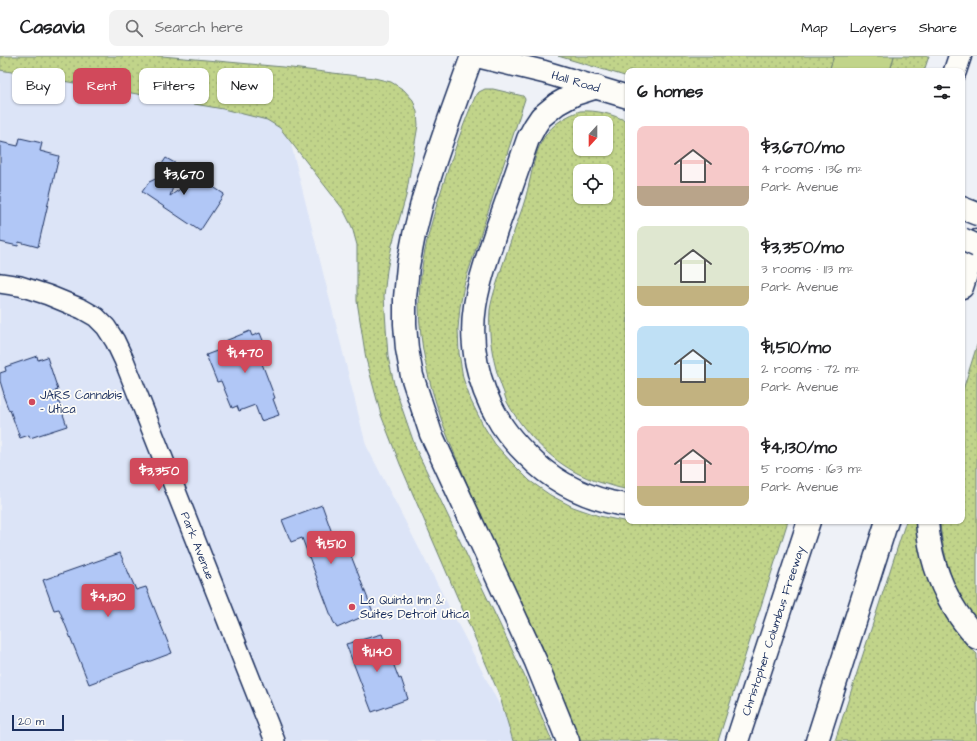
<!DOCTYPE html>
<meta charset="utf-8">
<style>
body{margin:0;font-family:"Architects Daughter",sans-serif;background:#f2f2f2;color:#202124;height:100vh;display:flex;flex-direction:column;font-size:15px;white-space:nowrap}
*{box-sizing:border-box;margin:0}
p{font-size:13px;color:#757577}
.icon{flex:none;width:22px;height:22px;fill:none;stroke:currentColor;stroke-width:2;stroke-linecap:round;stroke-linejoin:round}
.map{position:relative;flex:1;overflow:hidden}
.drawer{position:absolute;left:625px;top:12px;width:340px;height:456px;display:flex;flex-direction:column;background:#fff;border-radius:8px;box-shadow:0 1px 3px #0004}
.drawer>*{flex:none}
.banner{position:absolute;left:12px;top:12px;width:380px;height:36px;display:flex;gap:8px}
.needle{width:26px;rotate:201deg}
.controls{position:absolute;left:573px;top:60px;display:grid;gap:8px}
.controls a{display:grid;place-items:center;width:40px;height:40px;border-radius:8px;background:#fff;box-shadow:0 1px 3px #0004;font-size:20px}
.scale{position:absolute;left:12px;bottom:10px;width:52px;box-sizing:border-box;padding-left:4px;border:2px solid #1b2f5e;border-top:0;font-size:11px;line-height:14px;white-space:nowrap;color:#1b2f5e;-webkit-text-stroke:3px #fdfcf7;paint-order:stroke}
.price{position:absolute;translate:-50% -34px;padding:0 9px;border-radius:4px;background:#d1495b;color:#fff;font-size:13px;line-height:26px;filter:drop-shadow(0 1px 2px #0008)}
.price::after{content:'';position:absolute;left:50%;top:24px;width:12px;height:9px;margin-left:-6px;background:inherit;clip-path:polygon(0 0,100% 0,50% 100%)}
.price.current{background:#222;color:#fff}
ul{padding:0;list-style:none}
li{display:flex;align-items:center;gap:12px;height:100px;padding:0 12px}
li span{display:grid;place-items:center;flex:none;width:112px;height:80px;border-radius:8px;color:#555}
li>.icon{margin-inline-start:auto}
span .icon{width:48px;height:48px;fill:#fffc;stroke-width:1}
li b{font-size:17px}
h2{display:flex;justify-content:space-between;align-items:center;height:48px;padding:0 12px;font-size:17px}
.tag{padding:0 14px;border-radius:8px;background:#fff;box-shadow:0 1px 3px #0004;font-size:14px;line-height:36px}
.tag.current{background:#d1495b;color:#fff}
header{display:flex;align-items:center;gap:24px;box-sizing:border-box;height:56px;padding:0 20px;background:#fff;border-bottom:1px solid #e0e0e0}
header strong{font-size:19px}
nav{display:flex;gap:22px;margin-inline-start:auto;font-size:14px}
.search{width:280px;height:36px;background:#f2f2f2;display:flex;align-items:center;gap:10px;box-sizing:border-box;padding:0 14px;border-radius:8px;color:#757577;font-size:15px}
.map>svg:first-child{display:block}
.built{fill:#dce4f7}
.grass{fill:url(#grass-dots);stroke:#6e8274;fill-rule:evenodd}
.garden{fill:#c1d48a;stroke:#6e8274}
.building{fill:#b1c7f6;stroke:#1b2f5e}
.lines{fill:none;stroke-linecap:round;stroke-linejoin:round}
.street-casing{stroke:#1b2f5e;stroke-width:22}
.highway-casing{stroke:#1b2f5e;stroke-width:25}
.street{stroke:#fdfcf7;stroke-width:19}
.highway{stroke:#fdfcf7;stroke-width:22}
.highway-bridge-casing{stroke:#1b2f5e;stroke-width:25;stroke-linecap:butt}
.highway-bridge{stroke:#fdfcf7;stroke-width:22}
.poi-dot{fill:#d1495b;stroke:#fdfcf7;stroke-width:1.5}
.labels{text-anchor:middle;dominant-baseline:central;stroke-width:3.5;stroke-linejoin:round;paint-order:stroke}
.street-label{font-size:12px;fill:#1b2f5e;stroke:#fdfcf7}
.poi-label{font-size:12px;fill:#1b2f5e;stroke:#fdfcf7;text-anchor:start}
</style>
<header>
<strong>Casavia</strong>
<div class="search"><svg class="icon" aria-label="search" viewBox="0 0 24 24"><circle cx="10" cy="10" r="6"/><path d="M15 15l6 6"/></svg>Search here</div>
<nav><a>Map</a><a>Layers</a><a>Share</a></nav>
</header>
<div class="map">
<svg width="977" height="685" viewBox="0 0 977 685">
<defs>
<pattern id="grass-dots" width="8" height="8" patternUnits="userSpaceOnUse"><rect width="8" height="8" fill="#c1d48a"/><path d="M2 2h.1M6 6h.1" fill="none" stroke="#a5b67a" stroke-width="1.8" stroke-linecap="round"/></pattern>
</defs>
<rect width="100%" height="100%" fill="#eef1f7"/>
<filter id="ink" filterUnits="userSpaceOnUse"><feTurbulence type="fractalNoise" baseFrequency=".025" numOctaves="2"/><feDisplacementMap in="SourceGraphic" scale="8" xChannelSelector="R" yChannelSelector="G"/><feConvolveMatrix kernelMatrix="1 2 1 2 8 2 1 2 1" color-interpolation-filters="sRGB"/></filter>
<g filter="url(#ink)">
<!-- built -->
<polygon class="built" points="0,11 281,48 366,389 518,685 0,685"/>
<!-- grass -->
<g class="grass">
<polygon points="0,0 162,0 283,11 374,22 391,26 404,34 413,44 417,56 418,69 406,140 392,189 387,214 384,240 388,301 395,332 416,393 524,619 552,685 513,685 499,638 400,408 381,359 366,303 357,245 357,189 352,171 343,153 280,72 267,64 223,53 0,14"/>
<polygon points="558,0 834,0 829,15 628,15 628,21"/>
<polygon points="894,0 929,0 924,15 890,15"/>
<path d="M 485,33 L 493,33 L 523,40 L 525,43 L 464,229 L 460,251 L 458,273 L 459,297 L 463,322 L 471,345 L 483,369 L 495,388 L 512,407 L 530,425 L 550,439 L 573,451 L 599,460 L 628,466 L 656,468 L 684,465 L 788,465 L 718,685 L 579,685 C 549,613 517,542 486,471 C 455,399 420,329 419,249 C 419,209 430,169 442,132 C 452,101 462,71 475,41 L 479,36 Z"/>
<path d="M 580,55 C 597,54 613,58 628,66 L 628,433 C 622,433 616,431 610,429 C 600,427 589,423 579,418 C 550,404 522,374 507,346 C 505,341 504,336 502,332 C 493,307 488,281 490,254 C 492,240 498,225 502,211 C 509,190 516,170 523,150 C 537,108 530,73 580,55 ZM 580,67 L 606,67 L 606,93 L 580,93 ZM 580,115 L 606,115 L 606,141 L 580,141 Z"/>
<path d="M 977,289 L 977,564 C 972,558 966,551 962,544 C 950,523 941,489 940,465 L 962,465 L 962,337 Z"/>
<path d="M 906,465 L 917,465 C 917,511 942,568 977,598 L 977,685 L 835,685 Z"/>
</g>
<!-- garden -->
<polygon class="garden" points="834,0 894,0 890,15 829,15"/>
<!-- building -->
<g class="building">
<polygon points="20,82 42,87 40,95 59,100 38,191 19,186 18,190 0,186 0,86 18,90"/>
<polygon points="166,102 180,110 170,140 198,121 224,138 200,175 142,136 149,126 160,121 160,111"/>
<polygon points="250,275 252,280 260,277 270,302 261,305 275,342 273,343 279,359 261,365 255,349 239,355 237,350 232,352 221,325 217,326 206,299 222,293 220,287"/>
<polygon points="37,300 38,304 47,301 58,334 55,335 67,370 30,382 29,379 20,382 10,354 9,355 3,339 4,338 0,325 0,317 6,315 5,311"/>
<polygon points="322,449 332,477 340,474 342,479 347,477 353,490 348,492 373,556 337,572 333,565 302,482 291,486 282,464"/>
<polygon points="120,497 136,534 146,531 172,597 89,628 59,553 54,554 43,524"/>
<polygon points="382,578 399,623 401,622 408,643 372,656 346,588"/>
</g>
<g class="lines">
<!-- street casing -->
<g class="street-casing">
<g id="street">
<path id="s1" d="M 0,227 L 20,230 L 48,239 L 82,253 L 96,261 L 106,271 L 115,285 L 124,304 L 275,685"/>
</g>
</g>
<!-- highway casing -->
<g class="highway-casing">
<g id="highway">
<polyline points="472,0 449,64 434,108 423,143 414,179 408,210 405,242 405,268 407,293 412,320 431,378 536,606 568,685"/>
<path id="s2" d="M 477,0 L 544,16 L 628,41"/>
<polyline points="955,15 960,0"/>
<path d="M 597,31 L 575,38 L 557,48 L 541,61 L 535,70 L 528,83 C 518,112 508,142 497,172 C 489,197 479,223 475,250 C 469,288 478,328 497,361 C 504,375 516,388 527,399 C 550,423 578,438 610,446 C 616,447 622,449 628,449"/>
<polyline points="962,152 977,158"/>
<polyline points="962,231 977,185"/>
<path d="M 927,465 C 929,494 938,525 953,550 C 960,562 968,572 977,582"/>
<path id="s3" d="M 737,685 L 809,465"/>
<polyline points="817,685 887,465"/>
</g>
</g>
<!-- street -->
<use href="#street" class="street"/>
<!-- highway -->
<use href="#highway" class="highway"/>
<!-- highway-bridge casing -->
<g class="highway-bridge-casing">
<polyline id="highway-bridge" points="962,183 977,190"/>
</g>
<!-- highway-bridge -->
<use href="#highway-bridge" class="highway-bridge"/>
</g>
</g>
<!-- markers -->
<g class="poi-dot">
<circle cx="32" cy="346" r="4"/>
<circle cx="352" cy="551" r="4"/>
</g>
<g class="labels">
<!-- street labels -->
<g class="street-label">
<text stroke="none"><textPath href="#s2" startOffset="102">Hall Road</textPath></text>
<text stroke="none"><textPath href="#s1" startOffset="354">Park Avenue</textPath></text>
<text stroke="none"><textPath href="#s3" startOffset="116">Christopher Columbus Freeway</textPath></text>
</g>
<!-- poi labels -->
<g class="poi-label">
<text x="40" y="339">JARS Cannabis<tspan x="40" dy="14">- Utica</tspan></text>
<text x="360" y="544">La Quinta Inn &amp;<tspan x="360" dy="14">Suites Detroit Utica</tspan></text>
</g>
</g>
</svg>
<div class="controls">
<a><svg class="needle" viewBox="-14 -14 28 28"><path d="M0-13l5 13h-10z" fill="#e53935"/><path d="M0 13l5-13h-10z" fill="#757577"/></svg></a>
<a><svg class="icon" aria-label="locate" viewBox="0 0 24 24"><circle cx="12" cy="12" r="6"/><path d="M12 2v4M12 18v4M2 12h4M18 12h4"/></svg></a>
</div>
<div class="scale">20 m</div>
<b class="price current" style="left:184px;top:140px">$3,670</b>
<b class="price" style="left:245px;top:318px">$1,470</b>
<b class="price" style="left:159px;top:436px">$3,350</b>
<b class="price" style="left:331px;top:509px">$1,510</b>
<b class="price" style="left:108px;top:562px">$4,130</b>
<b class="price" style="left:377px;top:617px">$1,140</b>
<div class="banner">
<a class="tag">Buy</a>
<a class="tag current">Rent</a>
<a class="tag">Filters</a>
<a class="tag">New</a>
</div>
<section class="drawer">
<h2>6 homes<svg class="icon" aria-label="filters" viewBox="0 0 24 24"><path d="M4 7h16M4 17h16"/><circle cx="9" cy="7" r="2"/><circle cx="15" cy="17" r="2"/></svg></h2>
<ul>
<li><span style="background:linear-gradient(#f6c9c9 75%,#b9a48a 0)"><svg class="icon" aria-label="home" viewBox="0 0 24 24"><path d="M3 11l9-7 9 7M6 9v11h12V9"/></svg></span><div><b>$3,670/mo</b><p>4 rooms · 136 m²</p><p>Park Avenue</p></div></li>
<li><span style="background:linear-gradient(#dfe7d0 75%,#c2b280 0)"><svg class="icon" aria-label="home" viewBox="0 0 24 24"><path d="M3 11l9-7 9 7M6 9v11h12V9"/></svg></span><div><b>$3,350/mo</b><p>3 rooms · 113 m²</p><p>Park Avenue</p></div></li>
<li><span style="background:linear-gradient(#bfe0f5 65%,#c2b280 0)"><svg class="icon" aria-label="home" viewBox="0 0 24 24"><path d="M3 11l9-7 9 7M6 9v11h12V9"/></svg></span><div><b>$1,510/mo</b><p>2 rooms · 72 m²</p><p>Park Avenue</p></div></li>
<li><span style="background:linear-gradient(#f6c9c9 75%,#c2b280 0)"><svg class="icon" aria-label="home" viewBox="0 0 24 24"><path d="M3 11l9-7 9 7M6 9v11h12V9"/></svg></span><div><b>$4,130/mo</b><p>5 rooms · 163 m²</p><p>Park Avenue</p></div></li>
</ul>
</section>
</div>
